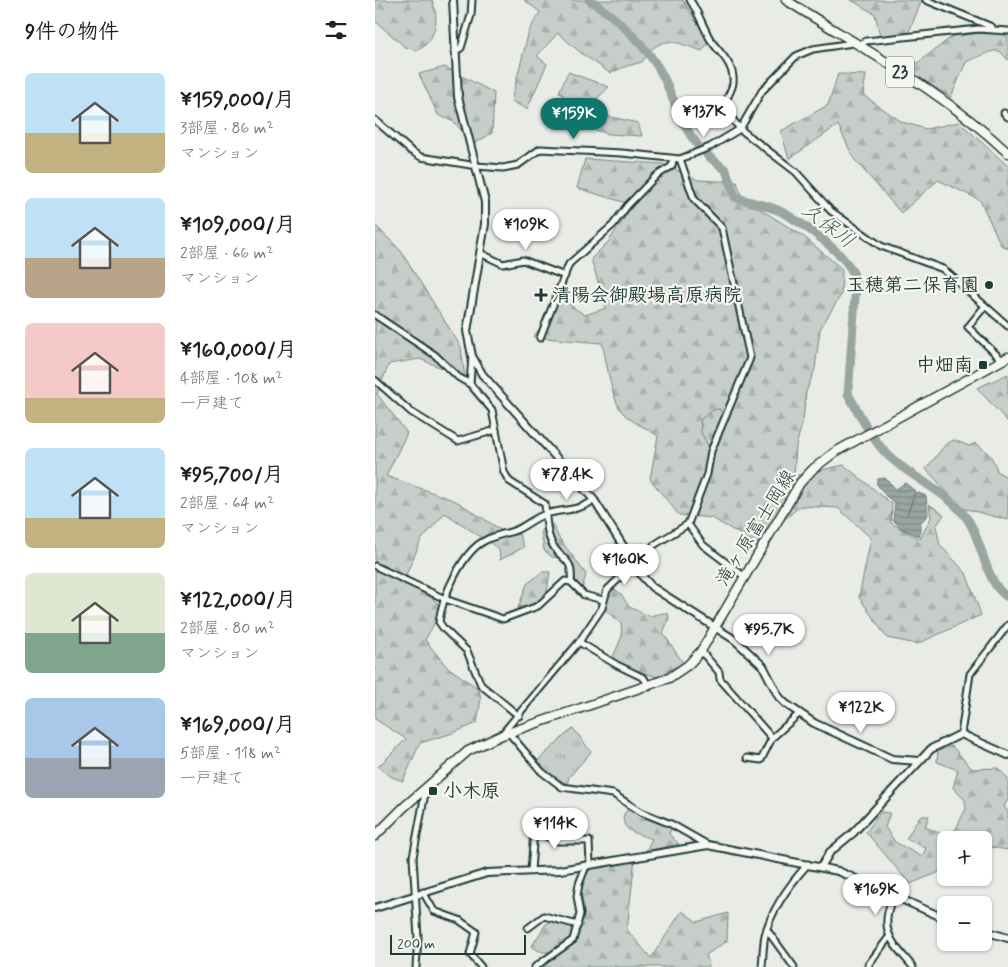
<!DOCTYPE html>
<html lang="ja">
<meta charset="utf-8">
<style>
body{margin:0;font-family:Mynerve,"Klee One",sans-serif;background:#f2f2f2;color:#202124;height:100vh;display:flex;flex-direction:column;font-size:19px;white-space:nowrap}
*{box-sizing:border-box;margin:0}
p{font-size:16px;color:#757577}
.icon{flex:none;width:28px;height:28px;fill:none;stroke:currentColor;stroke-width:2;stroke-linecap:round;stroke-linejoin:round}
.map{position:relative;flex:1;overflow:hidden}
.sheet{display:flex;flex-direction:column;background:#fff;width:375px}
.sheet>*{flex:none}
.buttons{position:absolute;left:562px;top:831px;display:grid;gap:10px}
.buttons a{display:grid;place-items:center;width:55px;height:55px;border-radius:8px;background:#fff;box-shadow:0 1px 4px #0004;font-size:25px}
.scale{position:absolute;left:15px;bottom:12px;width:136px;box-sizing:border-box;padding-left:5px;border:2px solid #1f3d34;border-top:0;font-size:14px;line-height:18px;white-space:nowrap;color:#1f3d34;-webkit-text-stroke:4px #f6f6f2;paint-order:stroke}
.price{position:absolute;translate:-50% -42px;padding:0 11px;border-radius:18px;background:#fff;color:#222;font-size:16px;line-height:32px;filter:drop-shadow(0 1px 2px #0008)}
.price::after{content:'';position:absolute;left:50%;top:30px;width:15px;height:11px;margin-left:-8px;background:inherit;clip-path:polygon(0 0,100% 0,50% 100%)}
.price.selected{background:#0f766e;color:#fff}
ul{padding:0;list-style:none}
li{display:flex;align-items:center;gap:15px;height:125px;padding:0 25px}
li span{display:grid;place-items:center;flex:none;width:140px;height:100px;border-radius:8px;color:#555}
li>.icon{margin-inline-start:auto}
span .icon{width:60px;height:60px;fill:#fffc;stroke-width:1}
li b{font-size:21px}
h2{display:flex;justify-content:space-between;align-items:center;height:60px;padding:0 25px;font-size:21px}
main{display:flex;flex:1;min-height:0}
.map>svg:first-child{display:block}
.grass{fill:url(#grass-tufts);stroke:#73867e}
.forest{fill:url(#forest-firs);stroke:#73867e}
.cemetery{fill:url(#cemetery-stones);stroke:#73867e}
.water{fill:url(#water-rules);stroke:#687c75}
.lines{fill:none;stroke-linecap:round;stroke-linejoin:round}
.river{stroke:#99a6a0;stroke-width:9}
.minor-casing{stroke:#1f3d34;stroke-width:9}
.tertiary-casing{stroke:#1f3d34;stroke-width:10}
.secondary-casing{stroke:#1f3d34;stroke-width:11}
.primary-casing{stroke:#1f3d34;stroke-width:11}
.minor{stroke:#f6f6f2;stroke-width:5}
.tertiary{stroke:#f6f6f2;stroke-width:6}
.secondary{stroke:#f6f6f2;stroke-width:8}
.primary{stroke:#f6f6f2;stroke-width:8}
.poi-dot{fill:#1f3d34;stroke:#f6f6f2;stroke-width:2}
.labels{text-anchor:middle;dominant-baseline:central;stroke-width:4.5;stroke-linejoin:round;paint-order:stroke}
.shield{fill:#f6f6f2;stroke:#60746d;stroke-width:1}
.shield-label{font-size:18px;font-weight:bold;fill:#1f3d34}
.poi-label{font-size:19px;font-weight:bold;fill:#1f3d34;stroke:#f6f6f2;text-anchor:end}
.street-label{font-size:19px;fill:#1f3d34;stroke:#f6f6f2}
.water-label{font-size:20px;font-style:italic;fill:#445c54;stroke:#f6f6f2}
</style>
<main>
<section class="sheet">
<h2>9件の物件<svg class="icon" aria-label="filters" viewBox="0 0 24 24"><path d="M4 7h16M4 17h16"/><circle cx="9" cy="7" r="2"/><circle cx="15" cy="17" r="2"/></svg></h2>
<ul>
<li><span style="background:linear-gradient(#bfe0f5 60%,#c2b280 0)"><svg class="icon" aria-label="home" viewBox="0 0 24 24"><path d="M3 11l9-7 9 7M6 9v11h12V9"/></svg></span><div><b>¥159,000/月</b><p>3部屋 · 86 m²</p><p>マンション</p></div></li>
<li><span style="background:linear-gradient(#bfe0f5 60%,#b9a48a 0)"><svg class="icon" aria-label="home" viewBox="0 0 24 24"><path d="M3 11l9-7 9 7M6 9v11h12V9"/></svg></span><div><b>¥109,000/月</b><p>2部屋 · 66 m²</p><p>マンション</p></div></li>
<li><span style="background:linear-gradient(#f6c9c9 75%,#c2b280 0)"><svg class="icon" aria-label="home" viewBox="0 0 24 24"><path d="M3 11l9-7 9 7M6 9v11h12V9"/></svg></span><div><b>¥160,000/月</b><p>4部屋 · 108 m²</p><p>一戸建て</p></div></li>
<li><span style="background:linear-gradient(#bfe0f5 70%,#c2b280 0)"><svg class="icon" aria-label="home" viewBox="0 0 24 24"><path d="M3 11l9-7 9 7M6 9v11h12V9"/></svg></span><div><b>¥95,700/月</b><p>2部屋 · 64 m²</p><p>マンション</p></div></li>
<li><span style="background:linear-gradient(#dfe7d0 60%,#7fa58c 0)"><svg class="icon" aria-label="home" viewBox="0 0 24 24"><path d="M3 11l9-7 9 7M6 9v11h12V9"/></svg></span><div><b>¥122,000/月</b><p>2部屋 · 80 m²</p><p>マンション</p></div></li>
<li><span style="background:linear-gradient(#a9c7e8 60%,#9aa5b1 0)"><svg class="icon" aria-label="home" viewBox="0 0 24 24"><path d="M3 11l9-7 9 7M6 9v11h12V9"/></svg></span><div><b>¥169,000/月</b><p>5部屋 · 118 m²</p><p>一戸建て</p></div></li>
</ul>
</section>
<div class="map">
<svg width="633" height="967" viewBox="0 0 633 967">
<defs>
<pattern id="grass-tufts" width="24" height="20" patternUnits="userSpaceOnUse" patternTransform="scale(1.25)"><rect width="24" height="20" fill="#c7cec9"/><path d="M3 7l-1-3M5 7V3M7 7l1-3M15 17l-1-3M17 17v-4M19 17l1-3" fill="none" stroke="#aab2ad"/></pattern>
<pattern id="forest-firs" width="22" height="20" patternUnits="userSpaceOnUse" patternTransform="scale(1.25)"><rect width="22" height="20" fill="#c7cec9"/><path d="M5 1l3.5 6h-7zM16 11l3.5 6h-7z" fill="#aab2ad"/></pattern>
<pattern id="cemetery-stones" width="16" height="16" patternUnits="userSpaceOnUse" patternTransform="scale(1.25)"><rect width="16" height="16" fill="#c7cec9"/><path d="M2 7V4a2 2 0 0 1 4 0v3zM10 15v-3a2 2 0 0 1 4 0v3z" fill="#aab2ad"/></pattern>
<pattern id="water-rules" width="6" height="5" patternUnits="userSpaceOnUse" patternTransform="scale(1.25)"><rect width="6" height="5" fill="#99a6a0"/><path d="M0 2.5h6" fill="none" stroke="#7c8883"/></pattern>
</defs>
<rect width="100%" height="100%" fill="#e9ebe7"/>
<filter id="ink" filterUnits="userSpaceOnUse"><feTurbulence type="fractalNoise" baseFrequency=".02" numOctaves="2"/><feDisplacementMap in="SourceGraphic" scale="10" xChannelSelector="R" yChannelSelector="G"/><feConvolveMatrix kernelMatrix="1 2 1 2 8 2 1 2 1" color-interpolation-filters="sRGB"/></filter>
<g filter="url(#ink)">
<!-- grass -->
<polygon class="grass" points="198,728 216,752 194,777 192,784 177,776 161,762"/>
<!-- forest -->
<g class="forest">
<path d="M 0,0 L 57,0 C 65,20 61,40 42,51 L 30,47 L 0,21 Z"/>
<path d="M 149,0 L 308,0 L 334,42 L 327,51 C 298,41 286,33 267,62 L 252,66 L 235,73 L 206,53 L 183,33 L 162,56 L 172,64 L 152,109 L 136,101 L 154,31 L 165,12 Z"/>
<polygon points="476,0 547,0 533,34 505,36 500,14"/>
<polygon points="627,31 633,32 633,60 625,51 618,51 591,62 576,97 532,71 578,36"/>
<polygon points="70,67 119,93 117,133 99,144 79,122 63,115 44,74"/>
<polygon points="193,72 234,87 210,111 263,123 267,136 234,134 193,122 197,104 184,92"/>
<polygon points="463,74 491,75 488,95 527,122 551,129 584,122 633,166 633,249 626,245 605,200 563,180 526,213 479,159 463,125 414,159 406,131 453,105"/>
<path d="M 210,159 L 288,164 L 323,180 L 362,182 L 367,198 L 428,236 L 467,269 L 466,295 L 445,329 L 440,369 L 431,392 L 428,420 L 421,446 L 419,476 L 469,465 L 517,504 L 516,523 L 545,539 L 556,518 L 554,504 L 569,515 L 561,526 L 565,545 L 591,573 L 606,615 L 542,644 L 512,638 L 484,597 L 496,538 L 463,508 L 425,506 L 382,544 L 337,518 L 304,515 L 275,479 L 283,436 C 272,428 258,423 249,414 C 236,402 232,361 227,343 L 158,337 C 168,324 179,313 179,295 L 210,315 L 231,308 L 216,259 L 234,241 L 258,205 L 202,188 Z"/>
<polygon points="0,225 25,250 86,347 90,378 45,359 14,364 2,394 32,433 11,476 81,501 134,535 144,534 149,547 125,560 124,549 70,513 46,540 31,575 68,608 50,640 71,666 104,689 106,699 102,723 78,733 45,743 28,781 17,777 3,767 31,739 0,719"/>
<polygon points="633,374 633,422 602,388"/>
<polygon points="579,440 594,446 601,443 616,456 623,472 630,476 633,475 633,520 587,508 551,469 571,444"/>
<polygon points="177,524 184,538 211,574 207,589 199,581 190,559 177,557 169,550 166,530"/>
<polygon points="167,572 175,572 172,591 163,603 143,608 152,584"/>
<polygon points="238,588 246,594 254,607 274,616 289,613 293,614 294,618 288,633 308,663 282,677 236,662 247,636 246,623 229,608 233,589"/>
<polygon points="577,746 597,769 623,768 633,779 633,800 629,806 633,812 633,850 609,846 609,840 571,840 571,871 567,871 535,884 491,832 506,812 515,813 510,827 520,842 547,857 551,848 531,839 545,816 554,816 550,827 576,838 591,809 590,800 578,788 583,770 562,762 563,751"/>
<path d="M 255,807 L 297,827 L 294,834 L 304,844 L 271,851 L 277,839 C 265,834 244,832 249,814 Z"/>
<polygon points="260,858 252,930 276,958 307,911 322,922 353,913 352,941 331,955 334,967 166,967 179,956 198,945 209,914 206,886 215,868"/>
<path d="M 179,920 L 201,925 L 199,937 C 184,947 173,960 157,946 L 171,924 Z"/>
</g>
<!-- cemetery -->
<polygon class="cemetery" points="345,409 349,421 333,446 326,432 325,420 338,410"/>
<!-- water -->
<polygon class="water" points="510,478 521,489 530,483 540,491 532,515 541,492 551,496 553,515 546,522 544,536 526,528 518,520 520,503 511,496 501,483 503,479"/>
<g class="lines">
<!-- river -->
<g class="river">
<path d="M 214,0 C 241,16 275,49 289,78 C 301,105 305,123 324,147"/>
<path d="M 332,155 L 351,170 L 360,197 C 375,203 390,204 405,211 C 426,222 481,259 481,284 L 473,394 L 491,426"/>
<path d="M 499,438 C 522,475 569,485 593,520 C 607,540 611,586 633,597"/>
</g>
<!-- minor casing -->
<g class="minor-casing">
<g id="minor">
<path d="M 315,0 C 323,12 328,26 335,39 C 344,53 360,64 358,83 C 357,91 350,99 349,108 L 365,129 L 421,172 L 456,211 L 506,246 L 568,269 L 633,326"/>
<polyline points="551,0 617,27"/>
<polyline points="483,45 491,41 603,29 633,31"/>
<polyline points="80,51 86,48 96,15 97,0"/>
<polyline points="629,113 633,117"/>
<polyline points="0,120 36,151 46,157 102,166 128,168 143,165 165,149 247,153 305,159 335,147 365,129 387,91 421,56 438,49 478,43"/>
<polyline points="105,253 128,264 148,260 190,276"/>
<polyline points="610,306 593,327 627,360"/>
<path d="M 0,315 L 60,355 L 83,377 L 95,384 L 117,410 L 129,472 L 134,481 L 170,504 C 171,515 171,529 175,539 C 183,562 199,554 196,582"/>
<polyline points="165,338 194,264 238,225 252,206 281,176 297,166 298,160"/>
<polyline points="0,380 36,412 83,441 121,430"/>
<polyline points="95,384 97,356"/>
<polyline points="313,524 328,545 370,577"/>
<polyline points="0,566 70,599 128,619 163,606 190,581 196,582 209,595 228,600"/>
<polyline points="204,642 242,665 269,678 274,687"/>
<polyline points="326,651 344,672 345,679 397,738"/>
<path d="M 144,716 L 106,685 L 92,651 L 69,629 L 64,622 C 67,597 88,550 111,540 C 120,535 131,534 141,530 C 151,526 160,517 171,514 C 188,509 205,511 219,500"/>
<polyline points="134,733 167,772 187,787 238,794 266,812 296,824 333,845"/>
<polyline points="127,734 204,642 227,608 232,590 279,545 313,524 332,474 336,451 375,358 347,228 319,199 305,159"/>
<polyline points="586,734 595,674 633,625"/>
<polyline points="372,758 386,760 397,738 425,713"/>
<polyline points="156,871 159,831 183,841 214,841 215,865"/>
<polyline points="48,892 59,911 84,920 101,932 95,954 106,967"/>
<path d="M 518,897 C 503,931 517,942 538,967"/>
<polyline points="153,928 169,916 203,925"/>
<polyline points="392,930 419,967"/>
<polyline points="41,967 43,938 38,857 51,788"/>
<polyline points="160,967 198,940 205,914 202,896 204,884 211,866"/>
<path d="M 387,967 C 388,957 388,945 390,935 C 397,908 414,885 433,864"/>
<polyline points="494,967 493,965 514,937"/>
</g>
</g>
<!-- tertiary casing -->
<g class="tertiary-casing">
<g id="tertiary">
<polyline points="78,0 83,97 110,202 110,224 92,331 97,356 107,374 219,500 267,576 277,587 360,640 388,666 404,697 411,704 439,723 517,759 544,761"/>
<polyline points="446,867 455,852 478,833 556,749 586,734 633,755"/>
<polyline points="0,908 112,873 185,870 333,845 463,871 571,919"/>
<polyline points="609,931 633,938"/>
</g>
</g>
<!-- secondary casing -->
<g class="secondary-casing">
<polyline id="secondary" points="0,836 29,807 93,751 127,735 294,678 313,665 326,651 425,483 438,469 460,452 633,357"/>
</g>
<!-- primary casing -->
<g class="primary-casing">
<path id="primary" d="M 411,0 C 486,48 568,91 633,153"/>
</g>
<!-- minor -->
<use href="#minor" class="minor"/>
<!-- tertiary -->
<use href="#tertiary" class="tertiary"/>
<!-- secondary -->
<use href="#secondary" class="secondary"/>
<!-- primary -->
<use href="#primary" class="primary"/>
</g>
</g>
<!-- markers -->
<g class="poi-dot">
<circle cx="614" cy="285" r="5"/>
<path d="M163.5 287.5h5v5h5v5h-5v5h-5v-5h-5v-5h5z"/>
<rect x="603" y="360" width="10" height="10" rx="2.5"/>
<rect x="53" y="786" width="10" height="10" rx="2.5"/>
</g>
<g class="labels">
<!-- shield labels -->
<rect class="shield" x="511" y="56.5" width="28" height="31" rx="4"/>
<g class="shield-label">
<text x="525" y="72">23</text>
</g>
<!-- poi labels -->
<g class="poi-label">
<text x="604" y="285">玉穂第二保育園</text>
<text x="177" y="295" text-anchor="start">清陽会御殿場高原病院</text>
<text x="598" y="365">中畑南</text>
<text x="68" y="791" text-anchor="start">小木原</text>
</g>
<!-- street labels -->
<g class="street-label">
<text transform="translate(381 528) rotate(-58)">滝ヶ原富士岡線</text>
</g>
<!-- water labels -->
<g class="water-label">
<text transform="translate(453 226) rotate(38)">久保川</text>
</g>
</g>
</svg>
<div class="buttons">
<a>+</a>
<a>−</a>
</div>
<div class="scale">200 m</div>
<b class="price" style="left:329px;top:138px">¥137K</b>
<b class="price selected" style="left:199px;top:140px">¥159K</b>
<b class="price" style="left:151px;top:251px">¥109K</b>
<b class="price" style="left:192px;top:501px">¥78.4K</b>
<b class="price" style="left:250px;top:586px">¥160K</b>
<b class="price" style="left:394px;top:656px">¥95.7K</b>
<b class="price" style="left:486px;top:734px">¥122K</b>
<b class="price" style="left:180px;top:850px">¥114K</b>
<b class="price" style="left:501px;top:916px">¥169K</b>
</div>
</main>
